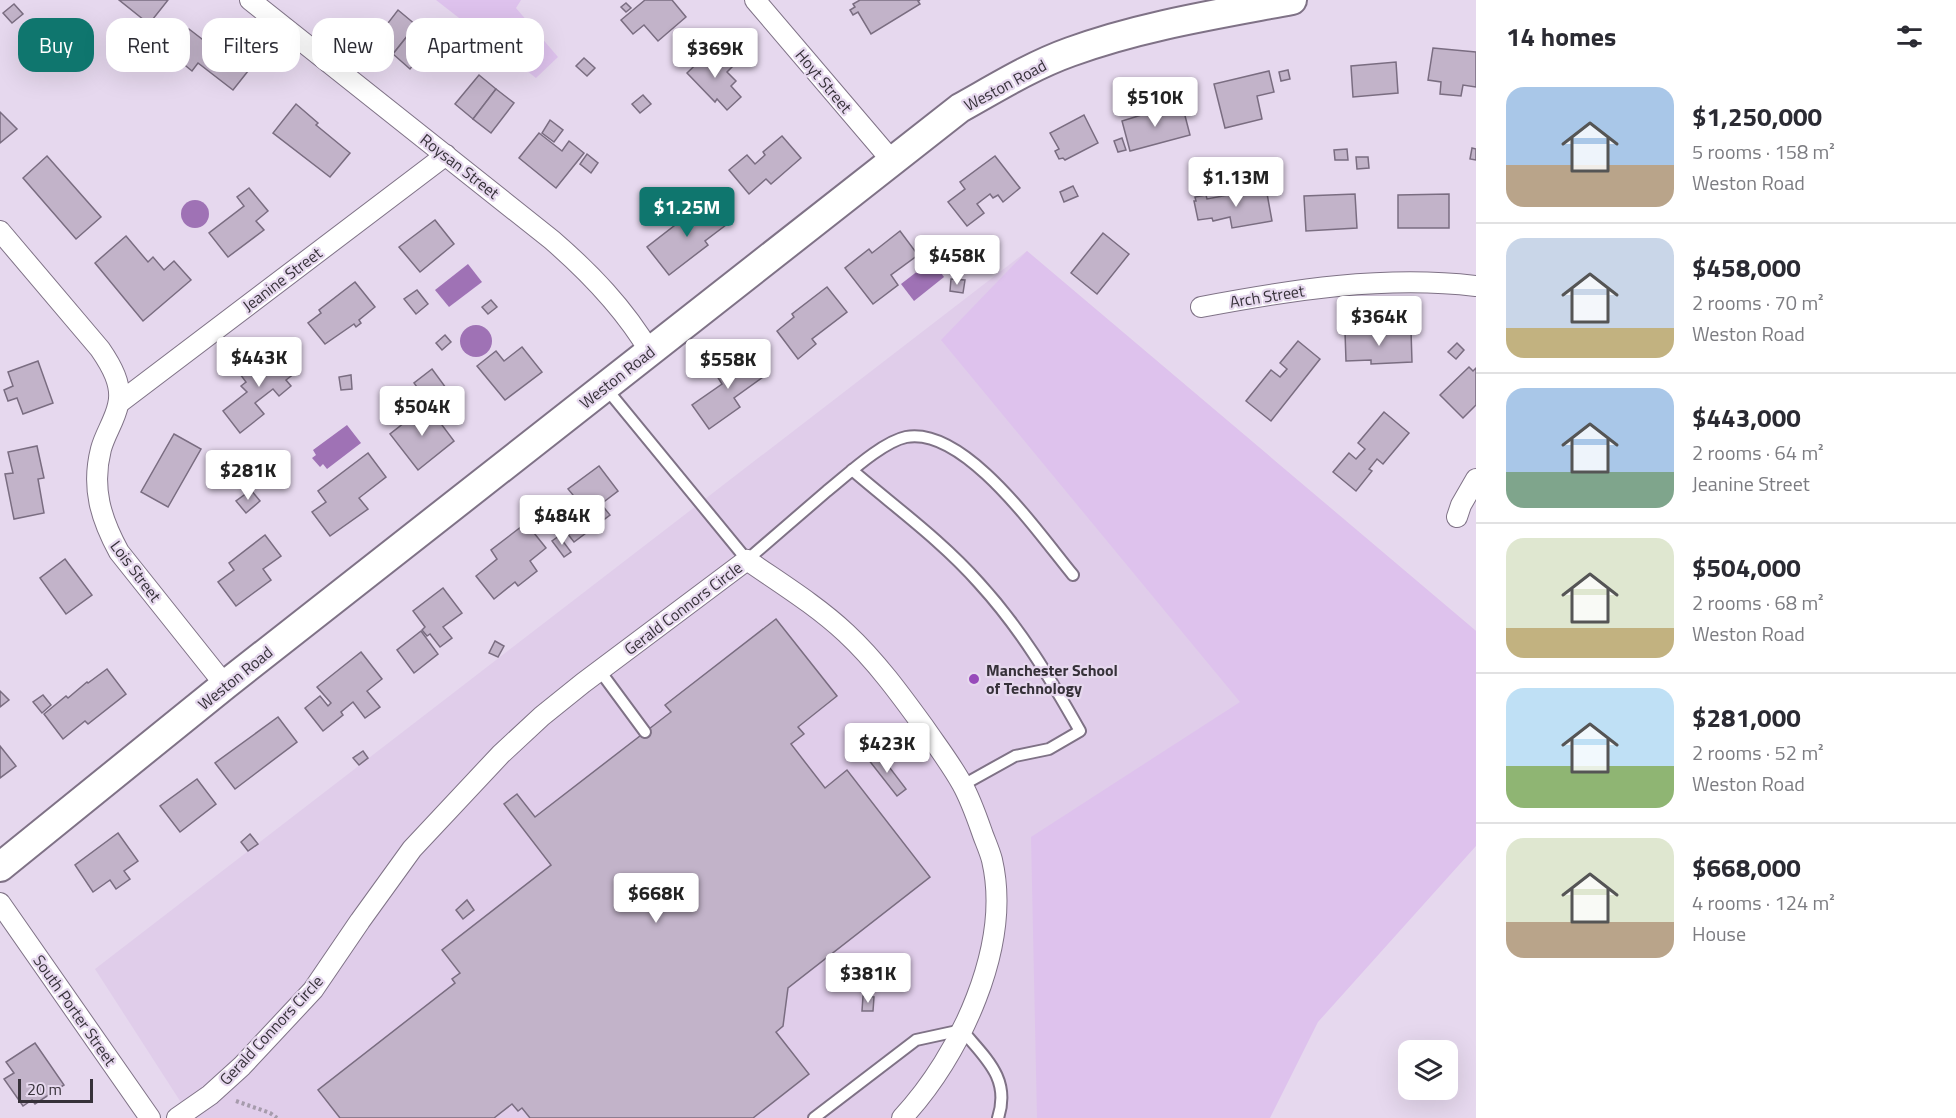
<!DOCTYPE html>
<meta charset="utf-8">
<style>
body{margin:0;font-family:"Titillium Web",sans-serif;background:#f7f7f7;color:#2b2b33;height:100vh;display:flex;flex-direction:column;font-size:22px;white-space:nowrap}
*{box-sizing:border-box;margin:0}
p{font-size:20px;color:#7c7c81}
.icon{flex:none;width:33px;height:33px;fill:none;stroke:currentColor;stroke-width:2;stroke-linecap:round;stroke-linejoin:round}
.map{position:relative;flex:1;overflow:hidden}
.panel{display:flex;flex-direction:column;background:#fff;width:480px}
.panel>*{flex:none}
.guide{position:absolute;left:18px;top:18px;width:570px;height:54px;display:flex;gap:12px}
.tools{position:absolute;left:1398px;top:1040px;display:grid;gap:12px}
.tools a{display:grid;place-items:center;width:60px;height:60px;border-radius:12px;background:#fff;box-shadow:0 6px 24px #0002;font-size:30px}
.scale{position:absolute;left:18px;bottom:15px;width:75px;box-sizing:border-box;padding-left:6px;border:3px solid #363139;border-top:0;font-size:16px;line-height:21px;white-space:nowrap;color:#363139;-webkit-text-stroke:4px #e6d8ee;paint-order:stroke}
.price{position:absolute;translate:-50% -51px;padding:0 14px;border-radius:6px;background:#fff;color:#222;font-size:20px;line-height:39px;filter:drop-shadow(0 2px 3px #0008)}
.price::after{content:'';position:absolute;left:50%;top:36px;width:18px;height:14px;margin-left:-9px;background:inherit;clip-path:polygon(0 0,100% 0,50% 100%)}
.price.active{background:#0f766e;color:#fff}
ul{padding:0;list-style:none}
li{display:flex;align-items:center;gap:18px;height:150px;padding:0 30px}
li+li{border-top:2px solid #e1e1e2}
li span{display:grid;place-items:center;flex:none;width:168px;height:120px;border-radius:18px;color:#555}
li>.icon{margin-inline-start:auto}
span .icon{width:72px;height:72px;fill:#fffc;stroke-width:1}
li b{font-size:26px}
h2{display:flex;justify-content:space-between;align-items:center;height:72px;padding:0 30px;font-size:26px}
.chip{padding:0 21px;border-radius:18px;background:#fff;box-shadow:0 6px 24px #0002;font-size:21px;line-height:54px}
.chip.active{background:#0f766e;color:#fff}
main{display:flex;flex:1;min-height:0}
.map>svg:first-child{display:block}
.built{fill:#e0cdea}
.green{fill:#dec2ed}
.water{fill:#9f72b5}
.building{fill:#c2b3c9;stroke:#7a6d81;stroke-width:1.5}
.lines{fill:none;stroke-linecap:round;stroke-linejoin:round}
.lane-casing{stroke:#7f7286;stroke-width:14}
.street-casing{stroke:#7f7286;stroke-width:22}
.secondary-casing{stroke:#7f7286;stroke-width:32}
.path{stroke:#a69bac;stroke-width:4;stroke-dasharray:3 3;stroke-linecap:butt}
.lane{stroke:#fff;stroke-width:10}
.street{stroke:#fff;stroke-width:20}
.secondary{stroke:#fff;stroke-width:28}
.poi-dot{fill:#9749ba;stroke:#e6d8ee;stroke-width:2}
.labels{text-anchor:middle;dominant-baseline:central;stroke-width:4.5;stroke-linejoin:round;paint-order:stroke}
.street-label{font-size:16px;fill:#363139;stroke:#e6d8ee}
.poi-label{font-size:16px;font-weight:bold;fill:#363139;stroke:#e6d8ee;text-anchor:start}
</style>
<main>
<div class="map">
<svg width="1476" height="1118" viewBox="0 0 1476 1118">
<rect width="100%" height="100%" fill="#e6d8ee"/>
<!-- built -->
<polygon class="built" points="1027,251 1476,631 1088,1118 191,1118 95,969"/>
<!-- green -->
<g class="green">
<polygon points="436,0 521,0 516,8 558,57 536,78"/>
<polygon points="1027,251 1476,631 1476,846 1318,1022 1270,1118 1037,1118 1031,837 1240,702 941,340"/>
</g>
<!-- water -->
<g class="water">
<circle cx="195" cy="214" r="14"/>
<polygon points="932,260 944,277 914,301 901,284"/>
<polygon points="468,264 482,282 449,307 435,290"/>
<circle cx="476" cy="341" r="16"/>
<polygon points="347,425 361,443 327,469 323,464 320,467 312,458 316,455 313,450"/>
</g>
<!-- building -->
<g class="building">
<polygon points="119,0 168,0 149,24"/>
<polygon points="645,0 672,0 686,17 658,41 644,25 633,34 621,20"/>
<polygon points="860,0 920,0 918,1 920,4 871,34 858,12 853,15 850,10 855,7 853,4"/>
<polygon points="626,3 631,8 626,12 621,7"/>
<polygon points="14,4 23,14 12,23 3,13"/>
<polygon points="398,10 416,25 393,54 375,40"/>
<polygon points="416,25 434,39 410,69 393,54"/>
<polygon points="189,29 211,46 218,37 252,66 233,90 198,63 192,71 170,53"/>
<polygon points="713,48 732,67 727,72 736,81 731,86 741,97 727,110 717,99 715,102 687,73"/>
<polygon points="1433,48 1476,52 1476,87 1463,85 1461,96 1440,94 1441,82 1428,80"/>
<polygon points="125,49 131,57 122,64 116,57"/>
<polygon points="584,58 595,68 587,76 576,66"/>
<polygon points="1396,62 1398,93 1353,97 1351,66"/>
<polygon points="1288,70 1290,79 1281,81 1279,72"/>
<polygon points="1269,71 1274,92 1257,96 1262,119 1225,128 1214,84"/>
<polygon points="479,75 496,89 473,119 455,104"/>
<polygon points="496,89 514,103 491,133 473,119"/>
<polygon points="643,95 651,104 640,113 632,104"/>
<polygon points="296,104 318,123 316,125 350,153 330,177 273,133"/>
<polygon points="1164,108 1166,113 1183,108 1190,135 1130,151 1122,121"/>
<polygon points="0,112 17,129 0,143"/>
<polygon points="1084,115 1098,143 1065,160 1063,158 1059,159 1055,151 1059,149 1050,133"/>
<polygon points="550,120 563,130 554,142 542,133"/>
<polygon points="539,133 562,151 569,141 584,153 556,188 519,158"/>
<polygon points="782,136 801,158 771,184 766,179 749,194 729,170 747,155 755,164 765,155 763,152"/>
<polygon points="1122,138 1126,150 1118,152 1114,141"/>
<polygon points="1472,148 1476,149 1476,160 1470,159"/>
<polygon points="1347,149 1348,160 1335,160 1334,150"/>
<polygon points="587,154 598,163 591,173 580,164"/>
<polygon points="47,156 101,217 76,239 23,178"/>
<polygon points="995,156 1020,188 1003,202 998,195 993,198 990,194 977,204 984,213 967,226 948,202 965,189 960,182"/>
<polygon points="1356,157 1368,157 1369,168 1357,169"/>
<polygon points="1073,186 1078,196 1064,202 1060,192"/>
<polygon points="249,188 268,211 256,221 264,230 228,257 209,233 244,206 237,197"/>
<polygon points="1266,188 1272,221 1232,228 1230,217 1213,221 1212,218 1198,220 1194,201 1196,201 1195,197 1206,195 1207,199"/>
<polygon points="1355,194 1357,228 1306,231 1304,196"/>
<polygon points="1449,194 1449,228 1398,228 1398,195"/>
<polygon points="710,198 720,211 711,219 714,224 720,219 726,225 705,241 708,245 669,275 647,247"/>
<polygon points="435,220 454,244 420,272 399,247"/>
<polygon points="900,231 918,255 891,275 898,285 873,304 845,268 869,249 872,253"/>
<polygon points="1103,233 1129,254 1097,294 1071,273"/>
<polygon points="126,236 148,262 153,257 164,270 174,261 191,280 143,321 95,263"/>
<polygon points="951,279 965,280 963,293 950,291"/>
<polygon points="355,282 375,307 359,320 361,323 356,327 354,324 325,344 308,323 321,313 319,310"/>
<polygon points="827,287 847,312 812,339 816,344 798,359 777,331 794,317 792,314"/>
<polygon points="417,290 428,304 416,314 404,299"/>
<polygon points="491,300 497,307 488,314 482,307"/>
<polygon points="1411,330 1412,362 1371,364 1371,360 1346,361 1345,332"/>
<polygon points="445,335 451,342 442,350 436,343"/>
<polygon points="1298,341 1320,359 1271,421 1246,401 1271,370 1280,377 1287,369 1280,363"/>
<polygon points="1457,343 1464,350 1456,359 1448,352"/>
<polygon points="522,347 542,372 505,400 477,366 496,351 504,361"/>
<polygon points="276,348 295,373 286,380 291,386 279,396 273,389 255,403 264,414 240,433 223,411 247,392 241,386 246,382 240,374"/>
<polygon points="746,352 763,377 734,398 740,407 709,429 692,405 722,384 715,373"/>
<polygon points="38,361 53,403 23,414 17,398 8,401 4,390 13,386 8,372"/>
<polygon points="1469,367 1473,371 1476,368 1476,405 1463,418 1440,395"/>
<polygon points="432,369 449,392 431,406 414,383"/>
<polygon points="351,375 352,389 341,390 339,377"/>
<polygon points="427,405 454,441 418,470 390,434"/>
<polygon points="1384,412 1409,433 1383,464 1377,459 1369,469 1372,471 1356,491 1333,472 1349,453 1356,459 1365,449 1358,443"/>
<polygon points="174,434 201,449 168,507 141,492"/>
<polygon points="37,446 44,478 38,479 44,513 14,519 5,474 13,473 8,452"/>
<polygon points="368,453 386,477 359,498 368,509 330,536 312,512 326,502 318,491"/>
<polygon points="240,462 250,481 240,485 232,465"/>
<polygon points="599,466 618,491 601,504 610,515 574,542 555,518 578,501 568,489"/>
<polygon points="251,490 260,501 246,513 236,501"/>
<polygon points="526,523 546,548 530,561 537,571 518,586 515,582 494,599 476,576 497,559 491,550"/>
<polygon points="265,535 281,556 263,569 271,580 236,606 218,582 234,570 229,563"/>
<polygon points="559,536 571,552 564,557 552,541"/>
<polygon points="65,559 92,595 66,614 40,578"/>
<polygon points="443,588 462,613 443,627 452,638 440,647 430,634 427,636 422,630 425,627 413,611"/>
<polygon points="776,619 837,696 798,727 804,734 791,744 825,788 847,770 930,877 788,988 783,1026 776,1032 809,1074 753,1118 530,1118 522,1108 518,1111 512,1104 494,1118 340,1118 318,1090 455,983 452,979 460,973 442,950 551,865 504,804 517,794 535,817 671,712 665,705"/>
<polygon points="421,631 438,654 414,673 397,650"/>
<polygon points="495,641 504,646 498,657 489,653"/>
<polygon points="361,652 382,679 367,691 380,707 365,718 353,702 341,712 343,715 323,731 305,708 320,696 328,706 331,703 317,687"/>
<polygon points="107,669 126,694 88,724 85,721 63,739 44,714 66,696 68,698 87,682 88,683"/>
<polygon points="0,691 9,700 0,707"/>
<polygon points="43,695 51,705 42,713 33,702"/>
<polygon points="278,717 297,742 235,789 215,763"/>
<polygon points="0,746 16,766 0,778"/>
<polygon points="363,751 368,758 359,765 353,758"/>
<polygon points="877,751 906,789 897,796 868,759"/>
<polygon points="197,779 216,804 180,832 160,806"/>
<polygon points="118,833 138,861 124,871 130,879 116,889 110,880 93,892 75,865"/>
<polygon points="250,834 258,844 248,851 241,842"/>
<polygon points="467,900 474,910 463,919 456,910"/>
<polygon points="863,996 874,997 873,1011 862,1011"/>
<polygon points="35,1043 64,1085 35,1104 32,1100 23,1106 4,1079 14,1073 6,1062"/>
</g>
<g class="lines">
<!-- lane casing -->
<g class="lane-casing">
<g id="lane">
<path d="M 605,387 L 747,560 C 774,537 800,514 827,491 C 847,475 882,442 906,437 C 965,426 1039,534 1073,575"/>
<path d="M 852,470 C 895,507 942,541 979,583 C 1021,629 1050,678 1080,731 L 1049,749 L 1015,756 L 963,785"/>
<polyline points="600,671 645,732"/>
<path d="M 814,1118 L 916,1040 L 962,1030 C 985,1058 1011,1078 998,1118"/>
</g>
</g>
<!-- street casing -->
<g class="street-casing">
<g id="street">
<path d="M 250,0 L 552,240 C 590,273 624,308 650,352"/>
<polyline points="755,0 893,162"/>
<path d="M 0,231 L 100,349 C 111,365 123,385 118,405 C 115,420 105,434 101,449 C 91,488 101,519 119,552 L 225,685"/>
<path d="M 1201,307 C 1291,290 1384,275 1476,286"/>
<polyline points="119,403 446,155"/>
<polyline points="1457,517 1461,505 1476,479"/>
<polyline points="0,903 150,1118"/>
<path d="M 177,1118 L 210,1095 L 242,1066 L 313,990 L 360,921 L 412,849 L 501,754 L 542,716 L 583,683 L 747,560 C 780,583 816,605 846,633 C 876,661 900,694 924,727 C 937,746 951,764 962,784 C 971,800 977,818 983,835 C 986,843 990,852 992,860 C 1012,946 960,1056 902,1118"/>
</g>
</g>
<!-- secondary casing -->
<g class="secondary-casing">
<path id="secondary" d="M 0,867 L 225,685 L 960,108 C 996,88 1031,66 1070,52 C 1141,26 1218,14 1292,0"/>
</g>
<!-- path -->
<polyline class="path" points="236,1101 270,1113 277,1118"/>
<!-- lane -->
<use href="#lane" class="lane"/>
<!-- street -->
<use href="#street" class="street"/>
<!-- secondary -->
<use href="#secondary" class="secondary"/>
</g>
<!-- markers -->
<circle class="poi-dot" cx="974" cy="679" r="6"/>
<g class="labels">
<!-- street labels -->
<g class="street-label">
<text transform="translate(824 81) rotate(50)">Hoyt Street</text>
<text transform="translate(1005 85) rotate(-28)">Weston Road</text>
<text transform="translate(460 166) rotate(38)">Roysan Street</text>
<text transform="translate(282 279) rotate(-37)">Jeanine Street</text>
<text transform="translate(1267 296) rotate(-9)">Arch Street</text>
<text transform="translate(617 377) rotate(-38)">Weston Road</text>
<text transform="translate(136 571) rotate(53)">Lois Street</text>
<text transform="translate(683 608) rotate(-37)">Gerald Connors Circle</text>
<text transform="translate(235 678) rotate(-39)">Weston Road</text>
<text transform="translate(75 1010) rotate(55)">South Porter Street</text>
<text transform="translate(271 1030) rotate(-47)">Gerald Connors Circle</text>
</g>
<!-- poi labels -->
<g class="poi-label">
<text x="986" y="670">Manchester School<tspan x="986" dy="18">of Technology</tspan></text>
</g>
</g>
</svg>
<div class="tools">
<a><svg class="icon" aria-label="layers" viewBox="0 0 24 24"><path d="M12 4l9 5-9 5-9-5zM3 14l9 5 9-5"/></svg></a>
</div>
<div class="scale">20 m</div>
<b class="price" style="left:715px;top:79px">$369K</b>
<b class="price" style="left:1155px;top:128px">$510K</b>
<b class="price" style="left:1236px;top:208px">$1.13M</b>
<b class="price active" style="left:687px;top:238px">$1.25M</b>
<b class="price" style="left:957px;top:286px">$458K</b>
<b class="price" style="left:1379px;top:347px">$364K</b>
<b class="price" style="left:259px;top:388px">$443K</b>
<b class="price" style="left:728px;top:390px">$558K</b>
<b class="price" style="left:422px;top:437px">$504K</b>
<b class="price" style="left:248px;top:501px">$281K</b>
<b class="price" style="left:562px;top:546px">$484K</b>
<b class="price" style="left:887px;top:774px">$423K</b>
<b class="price" style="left:656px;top:924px">$668K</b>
<b class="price" style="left:868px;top:1004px">$381K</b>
<div class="guide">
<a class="chip active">Buy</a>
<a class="chip">Rent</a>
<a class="chip">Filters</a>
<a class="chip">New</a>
<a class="chip">Apartment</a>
</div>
</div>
<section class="panel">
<h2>14 homes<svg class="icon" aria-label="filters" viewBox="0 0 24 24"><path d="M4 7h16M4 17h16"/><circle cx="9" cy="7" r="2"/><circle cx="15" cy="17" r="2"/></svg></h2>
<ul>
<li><span style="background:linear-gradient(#a9c7e8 65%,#b9a48a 0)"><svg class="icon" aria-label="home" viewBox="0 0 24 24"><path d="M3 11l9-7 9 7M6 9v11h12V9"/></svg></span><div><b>$1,250,000</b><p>5 rooms · 158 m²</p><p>Weston Road</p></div></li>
<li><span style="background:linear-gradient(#c9d6e8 75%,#c2b280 0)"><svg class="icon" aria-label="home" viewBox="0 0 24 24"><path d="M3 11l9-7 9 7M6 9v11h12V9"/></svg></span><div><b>$458,000</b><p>2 rooms · 70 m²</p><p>Weston Road</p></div></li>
<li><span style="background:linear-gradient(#a9c7e8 70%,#7fa58c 0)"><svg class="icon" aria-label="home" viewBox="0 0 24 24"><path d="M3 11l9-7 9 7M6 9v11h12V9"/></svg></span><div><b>$443,000</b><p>2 rooms · 64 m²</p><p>Jeanine Street</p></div></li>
<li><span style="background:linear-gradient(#dfe7d0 75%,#c2b280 0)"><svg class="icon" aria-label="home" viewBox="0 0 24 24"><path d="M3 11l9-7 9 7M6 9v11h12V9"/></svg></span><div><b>$504,000</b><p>2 rooms · 68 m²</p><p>Weston Road</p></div></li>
<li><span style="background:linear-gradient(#bfe0f5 65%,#8fb573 0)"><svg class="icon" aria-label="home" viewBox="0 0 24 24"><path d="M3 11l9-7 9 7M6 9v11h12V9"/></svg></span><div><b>$281,000</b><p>2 rooms · 52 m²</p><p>Weston Road</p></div></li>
<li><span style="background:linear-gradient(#dfe7d0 70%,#b9a48a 0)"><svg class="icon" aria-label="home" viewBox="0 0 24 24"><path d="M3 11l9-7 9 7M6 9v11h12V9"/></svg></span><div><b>$668,000</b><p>4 rooms · 124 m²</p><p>House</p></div></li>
</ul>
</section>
</main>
